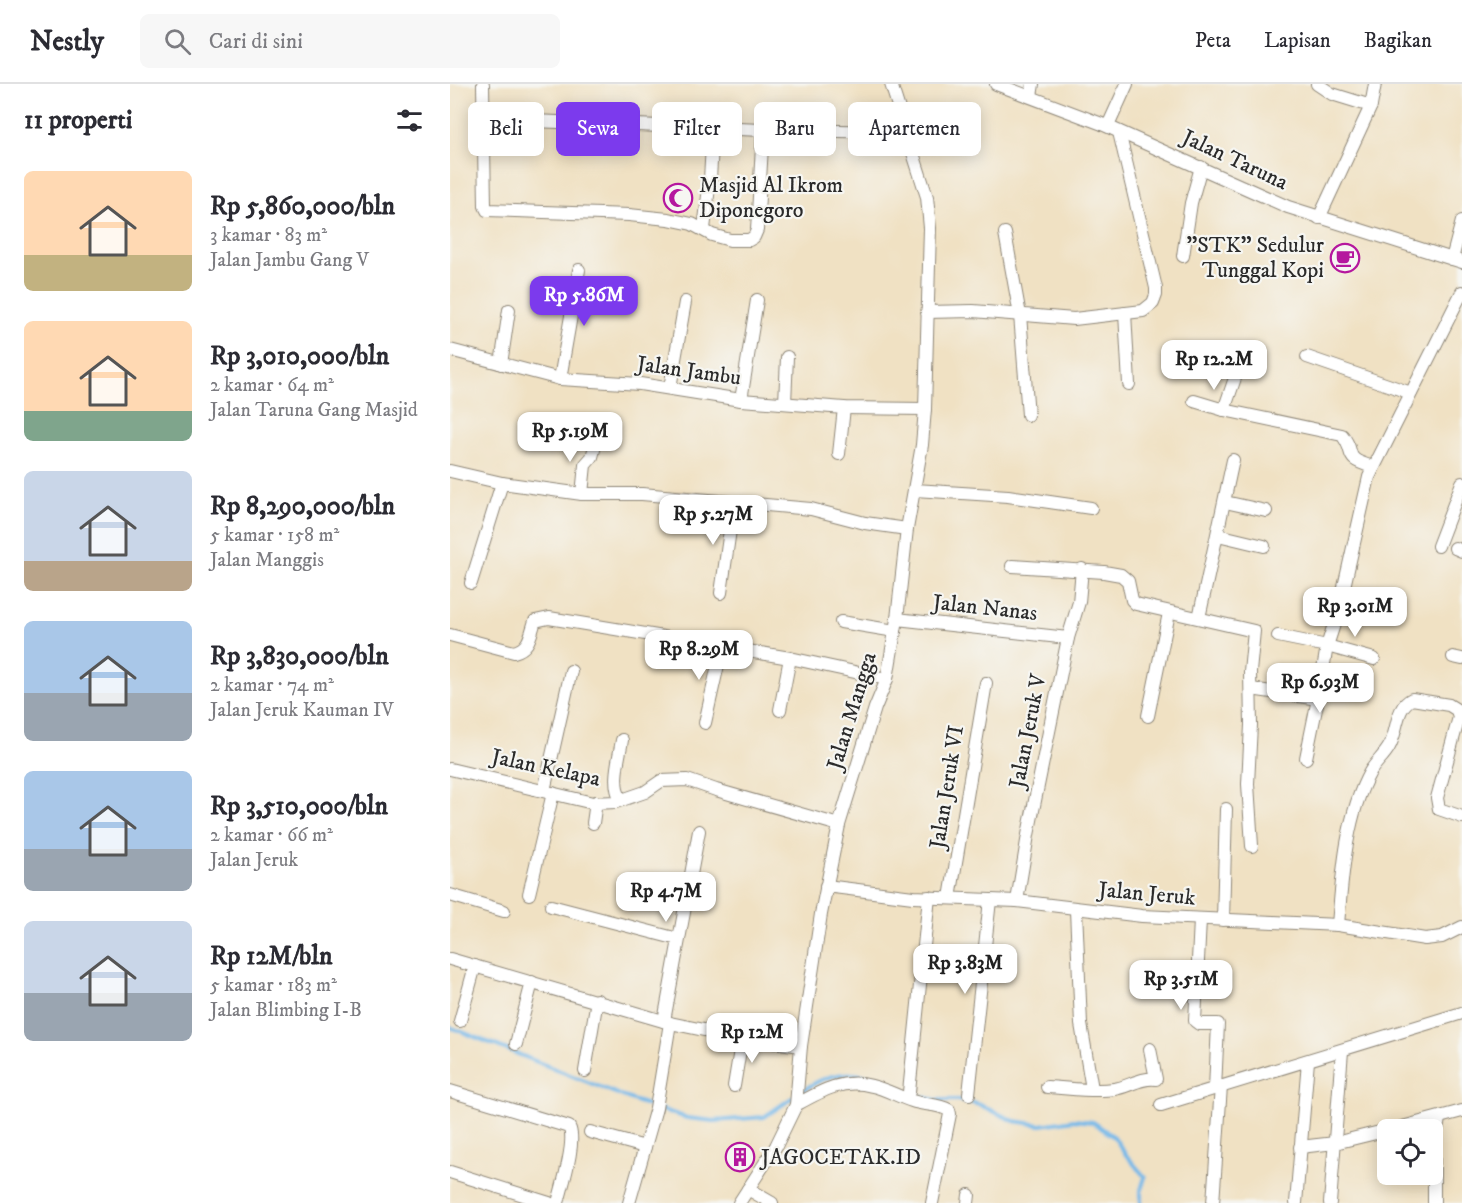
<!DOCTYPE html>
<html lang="id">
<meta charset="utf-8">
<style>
body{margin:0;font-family:"IM FELL DW Pica",serif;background:#f7f7f7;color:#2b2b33;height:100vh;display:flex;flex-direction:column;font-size:22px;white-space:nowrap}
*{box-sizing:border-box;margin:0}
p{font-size:20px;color:#7c7c81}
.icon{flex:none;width:33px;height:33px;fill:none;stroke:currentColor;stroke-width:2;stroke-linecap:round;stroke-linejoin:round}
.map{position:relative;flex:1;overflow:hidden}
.side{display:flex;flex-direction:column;background:#fff;width:450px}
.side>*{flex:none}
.top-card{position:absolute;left:18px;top:18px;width:570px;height:54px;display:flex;gap:12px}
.fabs{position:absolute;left:927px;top:1035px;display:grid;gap:12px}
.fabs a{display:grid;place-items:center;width:66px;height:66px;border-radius:9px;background:#fff;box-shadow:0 3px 15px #0003;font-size:30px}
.price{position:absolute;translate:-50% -51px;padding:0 14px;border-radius:12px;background:#fff;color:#222;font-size:20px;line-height:39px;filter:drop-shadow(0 2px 3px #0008)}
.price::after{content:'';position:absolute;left:50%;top:36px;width:18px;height:14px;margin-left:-9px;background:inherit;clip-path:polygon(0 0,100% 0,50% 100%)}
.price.current{background:#7c3aed;color:#fff}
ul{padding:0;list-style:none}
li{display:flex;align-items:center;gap:18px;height:150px;padding:0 24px}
li span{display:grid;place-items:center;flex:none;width:168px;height:120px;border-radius:9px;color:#555}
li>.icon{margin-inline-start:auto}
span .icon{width:72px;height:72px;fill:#fffc;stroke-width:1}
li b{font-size:26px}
h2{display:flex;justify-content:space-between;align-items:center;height:72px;padding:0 24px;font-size:26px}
.chip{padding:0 21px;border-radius:9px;background:#fff;box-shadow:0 3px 15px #0003;font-size:21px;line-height:54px}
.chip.current{background:#7c3aed;color:#fff}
header{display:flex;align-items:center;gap:36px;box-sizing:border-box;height:84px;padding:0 30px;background:#fff;border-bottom:2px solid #e1e1e2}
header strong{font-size:28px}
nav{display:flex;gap:33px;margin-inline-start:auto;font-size:21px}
.search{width:420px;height:54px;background:#f7f7f7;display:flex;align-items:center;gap:15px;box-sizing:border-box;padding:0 21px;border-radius:9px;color:#7c7c81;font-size:22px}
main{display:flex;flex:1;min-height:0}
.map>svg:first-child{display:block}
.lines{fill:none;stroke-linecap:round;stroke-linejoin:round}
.stream{stroke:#72b8e9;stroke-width:4}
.minor-casing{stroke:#8e8677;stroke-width:14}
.minor{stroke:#fff;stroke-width:12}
.labels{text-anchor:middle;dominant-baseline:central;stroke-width:4.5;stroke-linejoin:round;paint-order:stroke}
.street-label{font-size:22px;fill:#2b2b2b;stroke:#f6f6f2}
.poi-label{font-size:22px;fill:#2b2b2b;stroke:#f6f6f2;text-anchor:start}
</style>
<header>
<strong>Nestly</strong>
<div class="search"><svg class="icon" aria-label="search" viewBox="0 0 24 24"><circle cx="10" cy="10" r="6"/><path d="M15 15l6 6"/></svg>Cari di sini</div>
<nav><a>Peta</a><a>Lapisan</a><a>Bagikan</a></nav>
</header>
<main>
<section class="side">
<h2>11 properti<svg class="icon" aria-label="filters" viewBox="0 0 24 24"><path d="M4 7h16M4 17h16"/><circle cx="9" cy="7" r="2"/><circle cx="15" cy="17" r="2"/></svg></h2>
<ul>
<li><span style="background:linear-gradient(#ffd9b3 70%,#c2b280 0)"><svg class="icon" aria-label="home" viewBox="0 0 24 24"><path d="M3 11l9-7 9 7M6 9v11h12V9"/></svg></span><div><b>Rp 5,860,000/bln</b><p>3 kamar · 83 m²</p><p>Jalan Jambu Gang V</p></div></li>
<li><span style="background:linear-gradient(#ffd9b3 75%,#7fa58c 0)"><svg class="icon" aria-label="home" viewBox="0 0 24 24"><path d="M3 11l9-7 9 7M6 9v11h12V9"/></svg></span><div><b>Rp 3,010,000/bln</b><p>2 kamar · 64 m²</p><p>Jalan Taruna Gang Masjid</p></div></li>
<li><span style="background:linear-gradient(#c9d6e8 75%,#b9a48a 0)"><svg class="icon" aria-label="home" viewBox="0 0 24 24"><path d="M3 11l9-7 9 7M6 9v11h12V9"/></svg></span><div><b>Rp 8,290,000/bln</b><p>5 kamar · 158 m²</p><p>Jalan Manggis</p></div></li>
<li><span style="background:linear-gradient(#a9c7e8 60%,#9aa5b1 0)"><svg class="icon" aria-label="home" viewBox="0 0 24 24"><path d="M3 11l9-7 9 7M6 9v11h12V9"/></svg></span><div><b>Rp 3,830,000/bln</b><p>2 kamar · 74 m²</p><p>Jalan Jeruk Kauman IV</p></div></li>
<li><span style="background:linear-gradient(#a9c7e8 65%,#9aa5b1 0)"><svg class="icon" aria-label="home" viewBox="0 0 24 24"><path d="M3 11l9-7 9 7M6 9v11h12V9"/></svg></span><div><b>Rp 3,510,000/bln</b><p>2 kamar · 66 m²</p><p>Jalan Jeruk</p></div></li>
<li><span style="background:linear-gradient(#c9d6e8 60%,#9aa5b1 0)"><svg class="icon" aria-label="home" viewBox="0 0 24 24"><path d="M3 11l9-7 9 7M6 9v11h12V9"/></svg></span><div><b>Rp 12M/bln</b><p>5 kamar · 183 m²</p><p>Jalan Blimbing I-B</p></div></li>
</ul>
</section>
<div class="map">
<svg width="1012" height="1119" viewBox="0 0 1012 1119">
<rect width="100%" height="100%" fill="#f6f6f2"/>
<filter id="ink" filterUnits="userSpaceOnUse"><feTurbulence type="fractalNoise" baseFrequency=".0167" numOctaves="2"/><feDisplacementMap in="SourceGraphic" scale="12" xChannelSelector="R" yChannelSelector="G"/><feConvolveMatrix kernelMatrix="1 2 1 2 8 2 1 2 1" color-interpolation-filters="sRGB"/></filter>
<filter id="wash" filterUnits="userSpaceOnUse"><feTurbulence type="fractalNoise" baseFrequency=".008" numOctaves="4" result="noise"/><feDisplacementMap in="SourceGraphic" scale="24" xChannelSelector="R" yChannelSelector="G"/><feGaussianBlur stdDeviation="1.35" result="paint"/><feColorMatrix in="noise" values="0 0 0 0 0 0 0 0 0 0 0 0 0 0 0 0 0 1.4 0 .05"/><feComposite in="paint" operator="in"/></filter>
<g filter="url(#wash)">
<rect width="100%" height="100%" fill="#f0e1c3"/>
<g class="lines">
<!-- stream -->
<g class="stream">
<polyline points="0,943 185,1017 237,1034 264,1037 314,1033 342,1014"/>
<path d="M 351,1008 C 387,982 415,986 452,1007"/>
<polyline points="459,1010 486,1016 512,1016 530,1021 564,1037 591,1041 624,1036 643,1038 664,1053 676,1071 695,1093 691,1106 691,1119"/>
</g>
</g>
</g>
<g filter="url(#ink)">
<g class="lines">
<!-- minor casing -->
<g class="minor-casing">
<g id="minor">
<polyline points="33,0 35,122 37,126 179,131 218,135 242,140 262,151 280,156 299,156 304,153 307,146 313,46"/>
<polyline points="546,0 652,40 838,123 1012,178"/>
<polyline points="867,0 882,10 921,22"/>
<polyline points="581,12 583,0"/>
<polyline points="33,35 313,46 457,48"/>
<polyline points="658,42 677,0"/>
<polyline points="869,134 921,22 925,0"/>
<polyline points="254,145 260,95 263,44"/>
<polyline points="555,149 570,231 578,331"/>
<polyline points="733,172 741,119 751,83"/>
<polyline points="1002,175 1012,137"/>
<polyline points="477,228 523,227 624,235 693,227 703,219 706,211 706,204 669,48"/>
<polyline points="675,229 679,300"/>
<polyline points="0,266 110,295 190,300 291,316 394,324 475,325"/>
<polyline points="857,273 961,309"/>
<polyline points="51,280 59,226"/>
<path d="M 785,294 L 774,326 L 892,351 C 908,371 890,373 923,383"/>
<polyline points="110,295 129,186"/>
<polyline points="220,304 235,218"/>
<polyline points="291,316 307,216"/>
<polyline points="744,317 774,326"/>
<polyline points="335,319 337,273"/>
<polyline points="389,370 394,324"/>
<polyline points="0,387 52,399 132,410 192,410 361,425 415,439 457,445"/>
<polyline points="465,406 558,412 641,424"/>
<polyline points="132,410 135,381 142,373 147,355"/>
<polyline points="775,418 816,427"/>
<polyline points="768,451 814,462"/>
<polyline points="988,462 1012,399"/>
<polyline points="1005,464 1012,467"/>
<polyline points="562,482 654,488 671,491 678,497 682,516 686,520 804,547 800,588 801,641 798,700 802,762"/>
<polyline points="21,499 52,399"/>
<polyline points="271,509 284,418"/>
<polyline points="749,534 783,376"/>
<polyline points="447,535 618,554"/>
<polyline points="391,538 445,547"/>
<path d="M 0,551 L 64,568 C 80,564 80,551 85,537 L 99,534 L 340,574 L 437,595"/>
<polyline points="828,552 877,562 924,575"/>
<polyline points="1003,573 1012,575"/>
<polyline points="801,605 868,615 877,562 889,525 919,393 1012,208"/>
<polyline points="330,626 340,574"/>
<polyline points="698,632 719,529"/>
<polyline points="255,639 272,563"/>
<polyline points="856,674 868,615"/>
<polyline points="0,685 143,719 166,718 195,708 211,697 237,696 266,706 389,741"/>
<polyline points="94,707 121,587"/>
<path d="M 171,716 C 161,699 169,675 172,656"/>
<polyline points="143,739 146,718"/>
<polyline points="376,802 463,813 567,817 692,832 888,841 975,855 992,853 1012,843"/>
<polyline points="79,810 103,709"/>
<polyline points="0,811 54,827"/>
<polyline points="500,814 536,599"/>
<polyline points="567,817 578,751 618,554 629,518 632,485"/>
<polyline points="101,822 228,855"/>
<polyline points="626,826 631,940 642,1005"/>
<polyline points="750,836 745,937 749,940 768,940 765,1005"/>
<polyline points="773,836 776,725"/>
<path d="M 888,841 C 892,793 896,731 920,688 C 925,679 934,672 939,663 C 948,648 945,623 962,615 L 999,621 L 1007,626 L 1009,633 L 987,714 L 989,725 L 1012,733"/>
<polyline points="0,875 220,939 292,954 351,962"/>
<polyline points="10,937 25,882"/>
<polyline points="214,937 249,747"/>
<polyline points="66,960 82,898"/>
<polyline points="135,987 147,916"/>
<polyline points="284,1002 292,954"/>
<path d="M 597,1003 C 619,1004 643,1008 664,1005 C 679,1003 690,993 706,995 L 700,965"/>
<path d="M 0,1007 L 119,1043 C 127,1057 112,1102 108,1119"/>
<polyline points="459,1008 479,813"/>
<polyline points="519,1010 540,816"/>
<path d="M 346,1021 C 371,1007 393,994 422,1002 C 436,1005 449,1013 462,1017 C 474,1021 488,1020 499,1026 L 500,1030 L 482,1119"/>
<polyline points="711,1021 1012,929"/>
<polyline points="941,1046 1012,1027"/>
<polyline points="140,1048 195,1063"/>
<polyline points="850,1063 885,1059 938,1046"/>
<polyline points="0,1088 99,1119"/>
<polyline points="298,1105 322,1119"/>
<polyline points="179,1119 206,1024 220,939"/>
<polyline points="289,1119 326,1062 346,1021 351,962 371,830 389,741 425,624 437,595 447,535 457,445 472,361 475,325 480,144 477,113 441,0"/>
<polyline points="518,1119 519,1111"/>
<polyline points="763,1119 771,1002"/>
<polyline points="846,1119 858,977"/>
<polyline points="880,1119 892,967"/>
<polyline points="984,1119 984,1068 989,1034"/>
</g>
</g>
<!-- minor -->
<use href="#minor" class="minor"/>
</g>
</g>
<!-- icons -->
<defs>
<g id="mosque-ring" transform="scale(1.5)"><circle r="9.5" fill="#f6f6f2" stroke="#b5179e" stroke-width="1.5"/><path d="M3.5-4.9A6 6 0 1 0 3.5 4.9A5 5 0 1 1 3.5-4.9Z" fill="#b5179e"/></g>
<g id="cafe-ring" transform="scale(1.5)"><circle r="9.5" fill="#f6f6f2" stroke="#b5179e" stroke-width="1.5"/><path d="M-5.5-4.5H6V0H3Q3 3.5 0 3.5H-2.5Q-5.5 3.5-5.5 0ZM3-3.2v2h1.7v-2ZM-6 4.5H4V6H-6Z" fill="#b5179e"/></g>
<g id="building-ring" transform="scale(1.5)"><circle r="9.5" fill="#f6f6f2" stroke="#b5179e" stroke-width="1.5"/><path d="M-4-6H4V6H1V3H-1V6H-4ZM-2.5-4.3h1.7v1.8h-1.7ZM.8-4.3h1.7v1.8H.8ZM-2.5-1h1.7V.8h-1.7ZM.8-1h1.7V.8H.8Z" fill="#b5179e"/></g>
</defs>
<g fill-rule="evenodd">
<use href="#mosque-ring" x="228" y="114"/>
<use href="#cafe-ring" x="895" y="174"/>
<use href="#building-ring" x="290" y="1073"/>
</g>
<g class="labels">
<!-- street labels -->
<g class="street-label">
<text transform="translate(785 76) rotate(25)">Jalan Taruna</text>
<text transform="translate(239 287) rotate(8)">Jalan Jambu</text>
<text transform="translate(535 524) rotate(6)">Jalan Nanas</text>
<text transform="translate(402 627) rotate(-73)">Jalan Mangga</text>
<text transform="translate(578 647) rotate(-79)">Jalan Jeruk V</text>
<text transform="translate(96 684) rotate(12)">Jalan Kelapa</text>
<text transform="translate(497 703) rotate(-81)">Jalan Jeruk VI</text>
<text transform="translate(697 810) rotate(5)">Jalan Jeruk</text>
</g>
<!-- poi labels -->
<g class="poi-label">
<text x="249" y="101">Masjid Al Ikrom<tspan x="249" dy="25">Diponegoro</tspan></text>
<text x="874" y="161" text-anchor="end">"STK" Sedulur<tspan x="874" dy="25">Tunggal Kopi</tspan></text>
<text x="311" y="1073">JAGOCETAK.ID</text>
</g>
</g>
</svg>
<div class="fabs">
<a><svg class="icon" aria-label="locate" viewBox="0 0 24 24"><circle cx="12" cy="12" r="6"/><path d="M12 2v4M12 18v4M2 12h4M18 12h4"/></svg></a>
</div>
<b class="price current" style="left:134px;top:243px">Rp 5.86M</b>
<b class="price" style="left:764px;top:307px">Rp 12.2M</b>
<b class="price" style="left:120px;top:379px">Rp 5.19M</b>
<b class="price" style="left:263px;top:462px">Rp 5.27M</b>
<b class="price" style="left:905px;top:554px">Rp 3.01M</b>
<b class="price" style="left:249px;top:597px">Rp 8.29M</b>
<b class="price" style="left:870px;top:630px">Rp 6.93M</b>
<b class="price" style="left:216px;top:839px">Rp 4.7M</b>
<b class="price" style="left:515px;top:911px">Rp 3.83M</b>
<b class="price" style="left:731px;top:927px">Rp 3.51M</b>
<b class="price" style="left:302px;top:980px">Rp 12M</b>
<div class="top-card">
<a class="chip">Beli</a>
<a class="chip current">Sewa</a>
<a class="chip">Filter</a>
<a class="chip">Baru</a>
<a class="chip">Apartemen</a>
</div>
</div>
</main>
